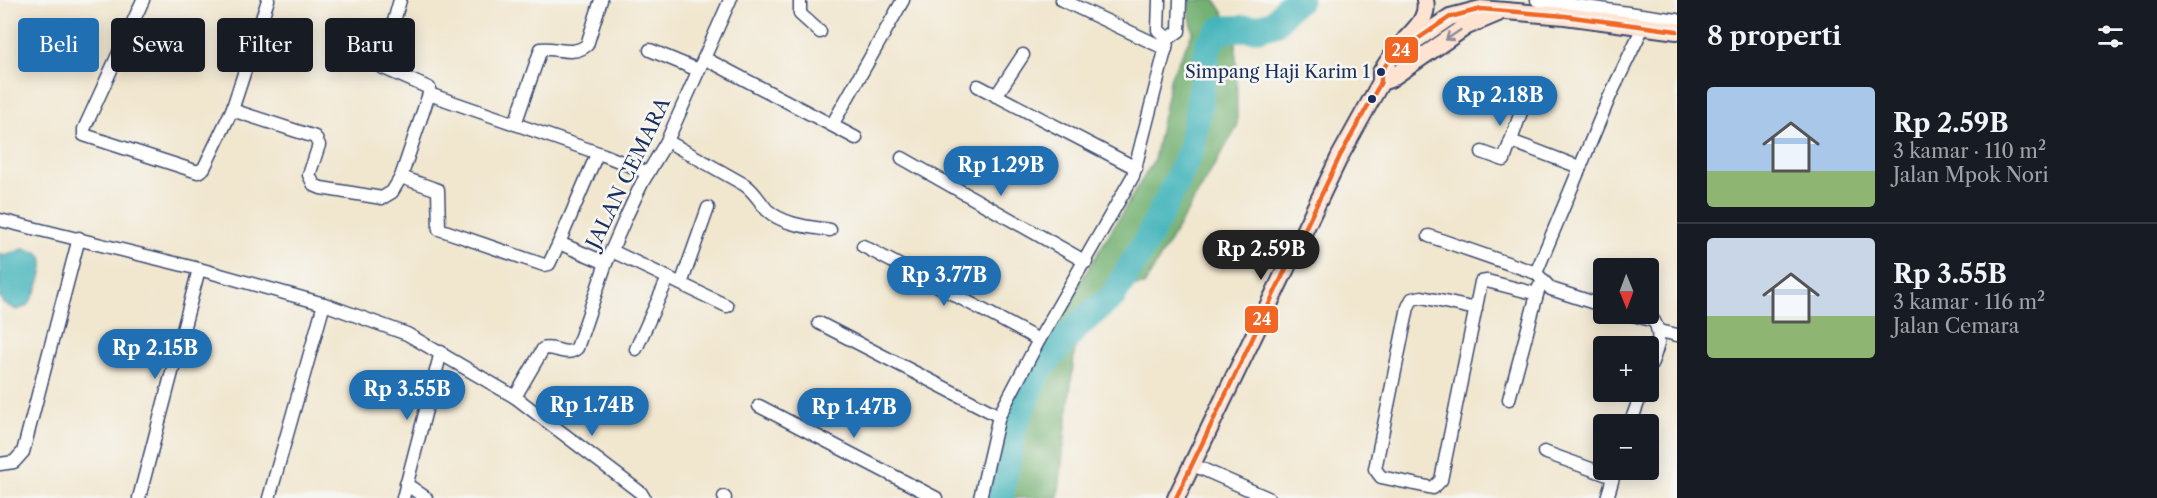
<!DOCTYPE html>
<html lang="id">
<meta charset="utf-8">
<style>
body{margin:0;font-family:"Libre Caslon Text",serif;background:#242831;color:#f1f3f6;height:100vh;display:flex;flex-direction:column;font-size:22px;white-space:nowrap}
*{box-sizing:border-box;margin:0}
p{font-size:20px;color:#9ea1a6}
.icon{flex:none;width:33px;height:33px;fill:none;stroke:currentColor;stroke-width:2;stroke-linecap:round;stroke-linejoin:round}
.map{position:relative;flex:1;overflow:hidden}
.side{display:flex;flex-direction:column;background:#171b24;width:480px}
.side>*{flex:none}
.hud{position:absolute;left:18px;top:18px;width:570px;height:54px;display:flex;gap:12px}
.needle{width:39px;rotate:179deg}
.buttons{position:absolute;left:1593px;top:258px;display:grid;gap:12px}
.buttons a{display:grid;place-items:center;width:66px;height:66px;border-radius:6px;background:#171b24;box-shadow:0 3px 15px #0003;font-size:30px}
.price{position:absolute;translate:-50% -51px;padding:0 14px;border-radius:21px;background:#1f6fb2;color:#fff;font-size:20px;line-height:39px;filter:drop-shadow(0 2px 3px #0008)}
.price::after{content:'';position:absolute;left:50%;top:36px;width:18px;height:14px;margin-left:-9px;background:inherit;clip-path:polygon(0 0,100% 0,50% 100%)}
.price.selected{background:#222;color:#fff}
ul{padding:0;list-style:none}
li{display:flex;align-items:center;gap:18px;height:150px;padding:0 30px}
li+li{border-top:2px solid #363941}
li span{display:grid;place-items:center;flex:none;width:168px;height:120px;border-radius:6px;color:#555}
li>.icon{margin-inline-start:auto}
span .icon{width:72px;height:72px;fill:#fffc;stroke-width:1}
li b{font-size:26px}
h2{display:flex;justify-content:space-between;align-items:center;height:72px;padding:0 30px;font-size:26px}
.chip{padding:0 21px;border-radius:6px;background:#171b24;box-shadow:0 3px 15px #0003;font-size:21px;line-height:54px}
.chip.selected{background:#1f6fb2;color:#fff}
main{display:flex;flex:1;min-height:0}
.map>svg:first-child{display:block}
.forest{fill:#74b172;stroke:#487068;stroke-width:1.5}
.water{fill:#45b5bb;stroke:#30728c;stroke-width:1.5}
.lines{fill:none;stroke-linecap:round;stroke-linejoin:round}
.river{stroke:#45b5bb;stroke-width:27}
.minor-casing{stroke:#3b4a6f;stroke-width:15}
.secondary-casing{stroke:#3b4a6f;stroke-width:20}
.minor{stroke:#fff;stroke-width:12}
.secondary{stroke:#fee3d1;stroke-width:16}
.bus-1-casing{stroke:#f6f6f2;stroke-width:9}
.bus-1{stroke:#f26522;stroke-width:4.5}
.oneway{stroke:#8c8998}
.bus-dot{fill:#1b2f5e;stroke:#f6f6f2;stroke-width:2}
.labels{text-anchor:middle;dominant-baseline:central;stroke-width:5;stroke-linejoin:round;paint-order:stroke}
.bus-label{font-size:18px;fill:#1b2f5e;stroke:#f6f6f2;text-anchor:end}
.street-label{font-size:20px;fill:#1b2f5e;stroke:#f6f6f2}
.line-badge{stroke:#f6f6f2;stroke-width:2}
.badge-label{font-size:16px;text-anchor:middle;font-weight:bold;fill:#fff}
</style>
<main>
<div class="map">
<svg width="1677" height="498" viewBox="0 0 1677 498">
<rect width="100%" height="100%" fill="#f6f6f2"/>
<filter id="ink" filterUnits="userSpaceOnUse"><feTurbulence type="fractalNoise" baseFrequency=".0167" numOctaves="2"/><feDisplacementMap in="SourceGraphic" scale="12" xChannelSelector="R" yChannelSelector="G"/><feConvolveMatrix kernelMatrix="1 2 1 2 8 2 1 2 1" color-interpolation-filters="sRGB"/></filter>
<filter id="wash" filterUnits="userSpaceOnUse"><feTurbulence type="fractalNoise" baseFrequency=".008" numOctaves="4" result="noise"/><feDisplacementMap in="SourceGraphic" scale="24" xChannelSelector="R" yChannelSelector="G"/><feGaussianBlur stdDeviation="1.35" result="paint"/><feColorMatrix in="noise" values="0 0 0 0 0 0 0 0 0 0 0 0 0 0 0 0 0 1.4 0 .05"/><feComposite in="paint" operator="in"/></filter>
<g filter="url(#wash)">
<rect width="100%" height="100%" fill="#f1e6ce"/>
<!-- forest -->
<polygon class="forest" points="1192,0 1215,0 1236,32 1237,127 1144,285 1124,287 1075,348 1058,498 987,498 997,436 1011,397 1154,160 1171,76 1193,32 1188,4"/>
<!-- water -->
<path class="water" d="M 23,249 C 27,250 34,251 38,253 C 51,261 35,299 26,306 C 25,307 18,310 17,310 L 4,304 L 0,298 L 0,253 L 3,256 Z"/>
<g class="lines">
<!-- river -->
<polyline class="river" points="1000,498 1014,426 1039,370 1077,326 1113,296 1148,238 1172,191 1191,149 1200,99 1208,44 1222,29 1258,28 1275,23 1287,8 1299,0"/>
</g>
</g>
<g filter="url(#ink)">
<g class="lines">
<!-- minor casing -->
<g class="minor-casing">
<g id="minor">
<polyline points="143,0 84,129 84,135 198,172 204,168 232,110 268,0"/>
<polyline points="400,0 381,67 429,88 429,94 401,177 438,190 439,229 544,265 549,264 559,243 606,263"/>
<polyline points="800,0 800,14 820,32"/>
<polyline points="1062,0 1166,49"/>
<polyline points="1159,0 1158,30 1168,39"/>
<polyline points="1537,0 1677,20"/>
<polyline points="1168,39 1179,31 1180,0"/>
<polyline points="650,50 698,70"/>
<polyline points="704,58 856,138"/>
<polyline points="978,86 1136,168"/>
<polyline points="429,94 604,155 648,173"/>
<polyline points="996,96 1023,55"/>
<polyline points="232,110 315,137 319,145 309,175 314,185 321,188 382,198 392,192 401,177"/>
<path d="M 515,124 L 541,49 C 557,47 572,57 587,45 L 601,0"/>
<polyline points="832,125 903,0"/>
<path d="M 667,141 L 745,185 C 755,192 759,201 767,210 C 783,225 810,227 830,230"/>
<polyline points="1511,141 1579,167"/>
<polyline points="1482,152 1504,160 1521,112"/>
<polyline points="902,158 1086,262"/>
<polyline points="0,220 199,269 324,304 407,334 515,397 641,493 644,498"/>
<polyline points="1429,236 1536,273"/>
<polyline points="559,243 597,154"/>
<polyline points="863,246 1039,340"/>
<polyline points="612,251 727,306"/>
<polyline points="681,284 708,208"/>
<polyline points="1604,306 1551,289 1536,273 1609,98 1644,25"/>
<polyline points="1476,309 1422,297 1412,299 1408,307 1375,469 1381,477 1433,488 1441,480 1481,282 1487,281 1537,294"/>
<path d="M 1630,314 L 1654,321 C 1664,338 1655,354 1648,372"/>
<polyline points="819,323 999,416"/>
<polyline points="1660,331 1677,335"/>
<polyline points="636,349 668,278"/>
<path d="M 515,397 L 543,349 C 555,345 566,358 577,348 L 606,263 L 626,217 L 642,183 L 667,141 L 730,0"/>
<polyline points="1509,399 1539,287"/>
<polyline points="759,406 936,498"/>
<polyline points="1630,424 1642,392"/>
<polyline points="1544,452 1613,477"/>
<polyline points="0,464 14,462 23,452 79,238"/>
<polyline points="1191,464 1268,498"/>
<polyline points="406,484 426,498"/>
<polyline points="724,497 725,498"/>
<polyline points="139,498 199,269"/>
<polyline points="269,498 324,304"/>
<polyline points="403,498 441,352"/>
<polyline points="980,498 999,416 1039,340 1133,176 1168,39"/>
<polyline points="1607,498 1615,471"/>
</g>
</g>
<!-- secondary casing -->
<g class="secondary-casing">
<g id="secondary">
<path d="M 1405,40 C 1416,28 1429,17 1425,0"/>
<polyline points="1381,82 1390,79 1467,26 1498,13"/>
<polyline points="1176,498 1340,156 1381,82 1381,72 1391,57 1450,17 1481,9 1565,16 1677,31"/>
</g>
</g>
<!-- minor -->
<use href="#minor" class="minor"/>
<!-- secondary -->
<use href="#secondary" class="secondary"/>
<!-- bus-1 casing -->
<g class="bus-1-casing">
<polyline id="bus-1" points="1176,498 1340,156 1381,82 1381,72 1391,57 1450,17 1481,9 1565,16 1677,31"/>
</g>
<!-- bus-1 -->
<use href="#bus-1" class="bus-1"/>
</g>
<!-- one-way arrows -->
<defs><path id="oneway-shaft" d="M-6 0H5M1.5-3L5.5 0L1.5 3" fill="none" stroke-width="1.6" stroke-linecap="round" stroke-linejoin="round" transform="scale(1.5)"/></defs>
<use class="oneway" href="#oneway-shaft" transform="translate(1453 35) rotate(146)"/>
</g>
<!-- markers -->
<g class="bus-dot">
<circle cx="1381" cy="72" r="5"/>
<circle cx="1372" cy="99" r="5"/>
</g>
<g class="labels">
<!-- bus labels -->
<g class="bus-label">
<text x="1370" y="72">Simpang Haji Karim 1</text>
</g>
<!-- street labels -->
<g class="street-label">
<text transform="translate(628 173) rotate(-64)">JALAN CEMARA</text>
</g>
</g>
<g class="line-badge">
<rect x="1384" y="36" width="35" height="28" rx="6" fill="#f26522"/>
<rect x="1244" y="305" width="35" height="29" rx="6" fill="#f26522"/>
</g>
<g class="badge-label">
<text x="1401" y="56">24</text>
<text x="1262" y="325">24</text>
</g>
</svg>
<div class="buttons">
<a><svg class="needle" viewBox="-14 -14 28 28"><path d="M0-13l5 13h-10z" fill="#e53935"/><path d="M0 13l5-13h-10z" fill="#9ea1a6"/></svg></a>
<a>+</a>
<a>−</a>
</div>
<b class="price" style="left:1500px;top:127px">Rp 2.18B</b>
<b class="price" style="left:1001px;top:197px">Rp 1.29B</b>
<b class="price selected" style="left:1261px;top:281px">Rp 2.59B</b>
<b class="price" style="left:944px;top:307px">Rp 3.77B</b>
<b class="price" style="left:155px;top:380px">Rp 2.15B</b>
<b class="price" style="left:407px;top:421px">Rp 3.55B</b>
<b class="price" style="left:592px;top:437px">Rp 1.74B</b>
<b class="price" style="left:854px;top:439px">Rp 1.47B</b>
<div class="hud">
<a class="chip selected">Beli</a>
<a class="chip">Sewa</a>
<a class="chip">Filter</a>
<a class="chip">Baru</a>
</div>
</div>
<section class="side">
<h2>8 properti<svg class="icon" aria-label="filters" viewBox="0 0 24 24"><path d="M4 7h16M4 17h16"/><circle cx="9" cy="7" r="2"/><circle cx="15" cy="17" r="2"/></svg></h2>
<ul>
<li><span style="background:linear-gradient(#a9c7e8 70%,#8fb573 0)"><svg class="icon" aria-label="home" viewBox="0 0 24 24"><path d="M3 11l9-7 9 7M6 9v11h12V9"/></svg></span><div><b>Rp 2.59B</b><p>3 kamar · 110 m²</p><p>Jalan Mpok Nori</p></div></li>
<li><span style="background:linear-gradient(#c9d6e8 65%,#8fb573 0)"><svg class="icon" aria-label="home" viewBox="0 0 24 24"><path d="M3 11l9-7 9 7M6 9v11h12V9"/></svg></span><div><b>Rp 3.55B</b><p>3 kamar · 116 m²</p><p>Jalan Cemara</p></div></li>
</ul>
</section>
</main>
